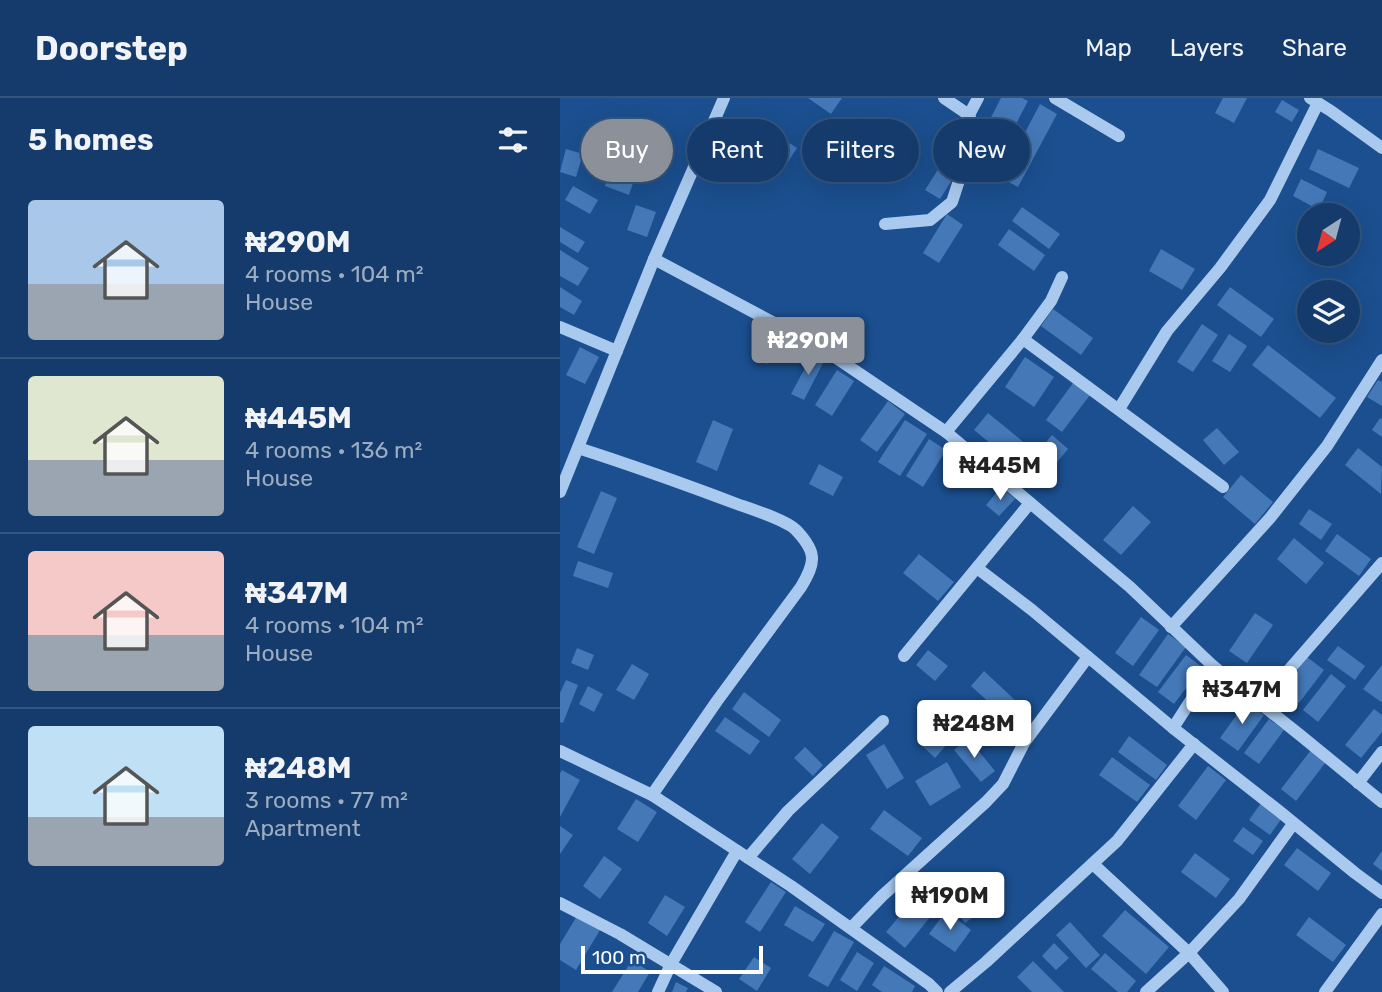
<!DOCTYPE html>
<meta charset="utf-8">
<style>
body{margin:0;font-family:Rubik,sans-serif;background:#214673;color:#f1f3f6;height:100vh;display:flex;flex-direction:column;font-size:26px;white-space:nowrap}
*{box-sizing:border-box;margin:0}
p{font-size:23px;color:#9dadc1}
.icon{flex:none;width:38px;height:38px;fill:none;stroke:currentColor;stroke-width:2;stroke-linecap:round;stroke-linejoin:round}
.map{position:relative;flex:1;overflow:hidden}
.drawer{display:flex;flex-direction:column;background:#143b6b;width:560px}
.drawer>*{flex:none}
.guide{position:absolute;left:21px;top:21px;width:665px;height:63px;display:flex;gap:14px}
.needle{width:46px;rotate:216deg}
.fabs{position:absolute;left:737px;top:105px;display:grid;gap:14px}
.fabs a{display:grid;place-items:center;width:63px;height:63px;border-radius:50%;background:#143b6b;box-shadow:0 7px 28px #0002,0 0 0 2px #33557e;font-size:35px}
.scale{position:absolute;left:21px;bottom:18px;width:182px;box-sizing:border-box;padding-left:7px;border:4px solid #fff;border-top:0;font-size:19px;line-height:24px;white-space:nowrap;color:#fff;-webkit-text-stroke:5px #1b4f8f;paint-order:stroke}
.price{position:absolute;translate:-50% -60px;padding:0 16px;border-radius:7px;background:#fff;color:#222;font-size:23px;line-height:46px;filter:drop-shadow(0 2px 4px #0008)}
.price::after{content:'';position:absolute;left:50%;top:42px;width:21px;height:16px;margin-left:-10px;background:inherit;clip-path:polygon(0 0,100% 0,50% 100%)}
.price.active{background:#8c9099;color:#fff}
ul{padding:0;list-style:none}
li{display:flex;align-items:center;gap:21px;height:175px;padding:0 28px}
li+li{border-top:2px solid #33557e}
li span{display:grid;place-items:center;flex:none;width:196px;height:140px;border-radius:7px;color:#555}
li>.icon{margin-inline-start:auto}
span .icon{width:84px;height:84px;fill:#fffc;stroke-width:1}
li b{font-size:30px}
h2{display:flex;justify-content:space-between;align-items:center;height:84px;padding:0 28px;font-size:30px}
.chip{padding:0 24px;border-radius:32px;background:#143b6b;box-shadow:0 7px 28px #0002,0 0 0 2px #33557e;font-size:24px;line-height:63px}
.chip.active{background:#8c9099;color:#fff}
header{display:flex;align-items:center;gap:42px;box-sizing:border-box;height:98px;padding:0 35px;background:#143b6b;border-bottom:2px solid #33557e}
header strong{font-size:33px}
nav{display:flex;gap:38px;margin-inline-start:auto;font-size:24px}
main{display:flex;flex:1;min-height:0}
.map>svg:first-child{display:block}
.building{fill:#4478b7}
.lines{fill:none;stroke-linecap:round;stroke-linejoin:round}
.minor{stroke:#a9c9ee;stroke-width:12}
</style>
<header>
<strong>Doorstep</strong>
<nav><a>Map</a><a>Layers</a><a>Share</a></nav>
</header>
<main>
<section class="drawer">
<h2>5 homes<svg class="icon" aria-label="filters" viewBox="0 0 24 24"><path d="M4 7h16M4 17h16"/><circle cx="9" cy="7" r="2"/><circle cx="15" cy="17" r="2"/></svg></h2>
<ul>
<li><span style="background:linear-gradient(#a9c7e8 60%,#9aa5b1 0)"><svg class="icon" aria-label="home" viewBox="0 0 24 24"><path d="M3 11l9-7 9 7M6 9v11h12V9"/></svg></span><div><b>₦290M</b><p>4 rooms · 104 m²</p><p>House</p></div></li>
<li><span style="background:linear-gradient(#dfe7d0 60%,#9aa5b1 0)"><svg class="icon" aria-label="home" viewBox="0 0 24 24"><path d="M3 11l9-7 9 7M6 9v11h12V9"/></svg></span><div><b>₦445M</b><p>4 rooms · 136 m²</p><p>House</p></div></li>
<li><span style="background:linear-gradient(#f6c9c9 60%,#9aa5b1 0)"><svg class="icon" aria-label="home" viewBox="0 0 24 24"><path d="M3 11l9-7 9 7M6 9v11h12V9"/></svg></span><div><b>₦347M</b><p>4 rooms · 104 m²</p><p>House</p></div></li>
<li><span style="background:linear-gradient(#bfe0f5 65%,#9aa5b1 0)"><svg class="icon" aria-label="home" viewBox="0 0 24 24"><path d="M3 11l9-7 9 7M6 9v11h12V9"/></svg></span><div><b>₦248M</b><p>3 rooms · 77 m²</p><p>Apartment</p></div></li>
</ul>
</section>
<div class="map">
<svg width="822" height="894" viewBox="0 0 822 894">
<rect width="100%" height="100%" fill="#1b4f8f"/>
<!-- building -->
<g class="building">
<polygon points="248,0 282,0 271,16"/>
<polygon points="441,0 462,0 468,3 431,74 409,62"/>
<polygon points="663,0 687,0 674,25 655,15"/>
<polygon points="722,2 739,12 732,24 715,14"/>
<polygon points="480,6 497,16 458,89 441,80"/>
<polygon points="339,31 359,41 341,76 322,66"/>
<polygon points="220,39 237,50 224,70 207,59"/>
<polygon points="58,50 82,58 69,97 45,88"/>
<polygon points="6,51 23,56 16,79 0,74"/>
<polygon points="758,51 799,70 789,90 749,71"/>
<polygon points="386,59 400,69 380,101 365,92"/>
<polygon points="741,81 767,94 759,112 733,98"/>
<polygon points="13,88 38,102 30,116 5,102"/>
<polygon points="76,107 96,114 87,139 67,132"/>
<polygon points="462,109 500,136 489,151 452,123"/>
<polygon points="387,116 403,127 379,165 363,155"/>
<polygon points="0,129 25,144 18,155 0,144"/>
<polygon points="449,131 485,157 474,173 438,147"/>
<polygon points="601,151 635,171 622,192 589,173"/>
<polygon points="0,152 29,170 18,188 0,178"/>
<polygon points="0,189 22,203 14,217 0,209"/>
<polygon points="670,189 714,221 701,239 657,207"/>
<polygon points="493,211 533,240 521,257 481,228"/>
<polygon points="642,226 658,237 633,274 617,264"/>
<polygon points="204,232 219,239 207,266 192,260"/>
<polygon points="669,236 687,248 670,274 652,263"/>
<polygon points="708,247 776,300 760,320 692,267"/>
<polygon points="20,249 39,259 25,286 6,277"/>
<polygon points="253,255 265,261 244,302 231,296"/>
<polygon points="465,259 494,279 474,309 445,289"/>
<polygon points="277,272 294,283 272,318 255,307"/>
<polygon points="818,282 822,284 822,308 807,299"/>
<polygon points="513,285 530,297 502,334 486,322"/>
<polygon points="328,303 345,316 317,354 300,342"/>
<polygon points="428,315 467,347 453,364 414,332"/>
<polygon points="820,320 822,321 822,339 812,332"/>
<polygon points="153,322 173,331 157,373 136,364"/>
<polygon points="345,322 367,336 340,378 318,364"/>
<polygon points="657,330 679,354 664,367 643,342"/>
<polygon points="492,337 508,351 477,388 461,374"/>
<polygon points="369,341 386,352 363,389 346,378"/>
<polygon points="798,350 822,369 821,396 785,367"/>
<polygon points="259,366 283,379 273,398 249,386"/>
<polygon points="681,377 713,404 695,426 663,399"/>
<polygon points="441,389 455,401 439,418 426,407"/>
<polygon points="41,393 57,400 34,456 17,449"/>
<polygon points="573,408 591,424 561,457 543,442"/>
<polygon points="749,411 772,426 761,442 739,426"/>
<polygon points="777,436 811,461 799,478 765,453"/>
<polygon points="734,440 764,465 746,486 717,461"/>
<polygon points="359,456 394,484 378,503 343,475"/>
<polygon points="18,463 53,475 48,490 13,478"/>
<polygon points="695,515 713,527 687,565 669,553"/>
<polygon points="581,519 599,532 573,568 555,555"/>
<polygon points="608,536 626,549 597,589 579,577"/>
<polygon points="778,548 805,568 795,582 767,562"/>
<polygon points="17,550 34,557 28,572 11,565"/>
<polygon points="368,552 388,568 375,583 356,567"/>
<polygon points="626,557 642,569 614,606 598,594"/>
<polygon points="747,559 764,572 739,605 722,592"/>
<polygon points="72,566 89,576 74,602 56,592"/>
<polygon points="822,567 822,603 821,604 803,591"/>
<polygon points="424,573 456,603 443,617 411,588"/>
<polygon points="771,576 786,588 758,624 743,612"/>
<polygon points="6,582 18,587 3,625 0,624 0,595"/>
<polygon points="28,588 43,596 34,614 19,606"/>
<polygon points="184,594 221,622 209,639 172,611"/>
<polygon points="686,604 704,617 678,653 660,640"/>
<polygon points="814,611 822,617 822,634 801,660 785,647"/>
<polygon points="165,619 200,643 190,657 155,633"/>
<polygon points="709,621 724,632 699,666 684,655"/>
<polygon points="372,631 388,645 375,660 359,645"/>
<polygon points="569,638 607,667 596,682 558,654"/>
<polygon points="408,640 435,673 421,684 394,652"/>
<polygon points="324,646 344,680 327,691 306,657"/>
<polygon points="245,649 263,667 253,678 234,660"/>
<polygon points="751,652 766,664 736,703 721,691"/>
<polygon points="552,659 590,687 577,704 539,677"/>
<polygon points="387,664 401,689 370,708 355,683"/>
<polygon points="648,668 666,682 636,722 618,708"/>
<polygon points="2,672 20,682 0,719 0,675"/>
<polygon points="76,701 97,714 78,744 57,731"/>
<polygon points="701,705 722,720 710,737 689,722"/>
<polygon points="324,712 362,740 348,758 310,731"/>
<polygon points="262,725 279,739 250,776 232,761"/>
<polygon points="0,728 13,737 0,756"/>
<polygon points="683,729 703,743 693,757 673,743"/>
<polygon points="737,750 771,775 758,793 724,767"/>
<polygon points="822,753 822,773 813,766"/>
<polygon points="635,755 670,781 656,800 621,774"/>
<polygon points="44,758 62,771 40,801 23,788"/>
<polygon points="211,784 226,794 200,834 185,824"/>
<polygon points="424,788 435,803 405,825 394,810"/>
<polygon points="105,797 125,809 107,838 88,825"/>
<polygon points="352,803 371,818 345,850 326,834"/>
<polygon points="235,808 265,826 253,844 224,827"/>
<polygon points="565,812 609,849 586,876 542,838"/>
<polygon points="386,813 411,832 395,854 369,836"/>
<polygon points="17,818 40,832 16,872 0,862 0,846"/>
<polygon points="749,819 786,847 773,864 736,837"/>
<polygon points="510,824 540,857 526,870 496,837"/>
<polygon points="274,833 294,844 268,889 248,878"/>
<polygon points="494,845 509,860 496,872 482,858"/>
<polygon points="297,854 314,865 297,893 280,882"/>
<polygon points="545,855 576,883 567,894 558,894 531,871"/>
<polygon points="194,859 211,870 197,893 179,881"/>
<polygon points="72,862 90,874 78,894 52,894"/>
<polygon points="473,863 504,894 472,894 457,879"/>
<polygon points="324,868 355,888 352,894 322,894 312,887"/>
<polygon points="116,884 128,890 126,894 112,894"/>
</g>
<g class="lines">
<!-- minor -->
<g class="minor">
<polyline points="495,0 559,38"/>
<polyline points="750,0 771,13 822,50"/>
<polyline points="409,17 418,0"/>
<polyline points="325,126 370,122 392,104 404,67 412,25 409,17 384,0"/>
<polyline points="94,161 263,251 386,334 570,489 653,568 740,637 822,704"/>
<polyline points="0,229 57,253"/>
<polyline points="463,241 663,389"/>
<polyline points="559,311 607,233 660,170 710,102 758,5"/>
<polyline points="386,334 463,241 491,203 502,179"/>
<path d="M 18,350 C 71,367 124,386 177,406 C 191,411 226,422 236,432 C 257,454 256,464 241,489 L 157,603 L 92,697"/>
<polyline points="0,394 94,161 164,0"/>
<polyline points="417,470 472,512 613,630 719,713 795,775 822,795"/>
<polyline points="611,529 710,420 767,348 822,262"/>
<polyline points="344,558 470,405"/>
<polyline points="700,605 822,465"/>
<polyline points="613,630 653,568"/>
<polyline points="0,653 92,697 231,788 369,886 377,894"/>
<polyline points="798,685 822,654"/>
<polyline points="188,760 228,713 323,623"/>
<polyline points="533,766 629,855 663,894"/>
<polyline points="0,805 60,836 156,894"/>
<polyline points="291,830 322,798 426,704 443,686 464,645 528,559"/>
<polyline points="98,894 111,866 177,753"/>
<polyline points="390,894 426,864 557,743 634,646"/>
<polyline points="586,894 629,855 679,801 733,726"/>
<polyline points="765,894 822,816"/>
</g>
</g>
</svg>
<div class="fabs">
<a><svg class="needle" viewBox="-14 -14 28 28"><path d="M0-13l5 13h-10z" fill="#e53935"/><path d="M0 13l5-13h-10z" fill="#9dadc1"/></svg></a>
<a><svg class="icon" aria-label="layers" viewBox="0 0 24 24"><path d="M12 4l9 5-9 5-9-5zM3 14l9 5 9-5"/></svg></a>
</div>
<div class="scale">100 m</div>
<b class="price active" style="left:248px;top:279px">₦290M</b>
<b class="price" style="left:440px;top:404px">₦445M</b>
<b class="price" style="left:682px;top:628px">₦347M</b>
<b class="price" style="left:414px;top:662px">₦248M</b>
<b class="price" style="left:390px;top:834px">₦190M</b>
<div class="guide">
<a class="chip active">Buy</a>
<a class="chip">Rent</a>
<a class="chip">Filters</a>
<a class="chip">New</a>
</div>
</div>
</main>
